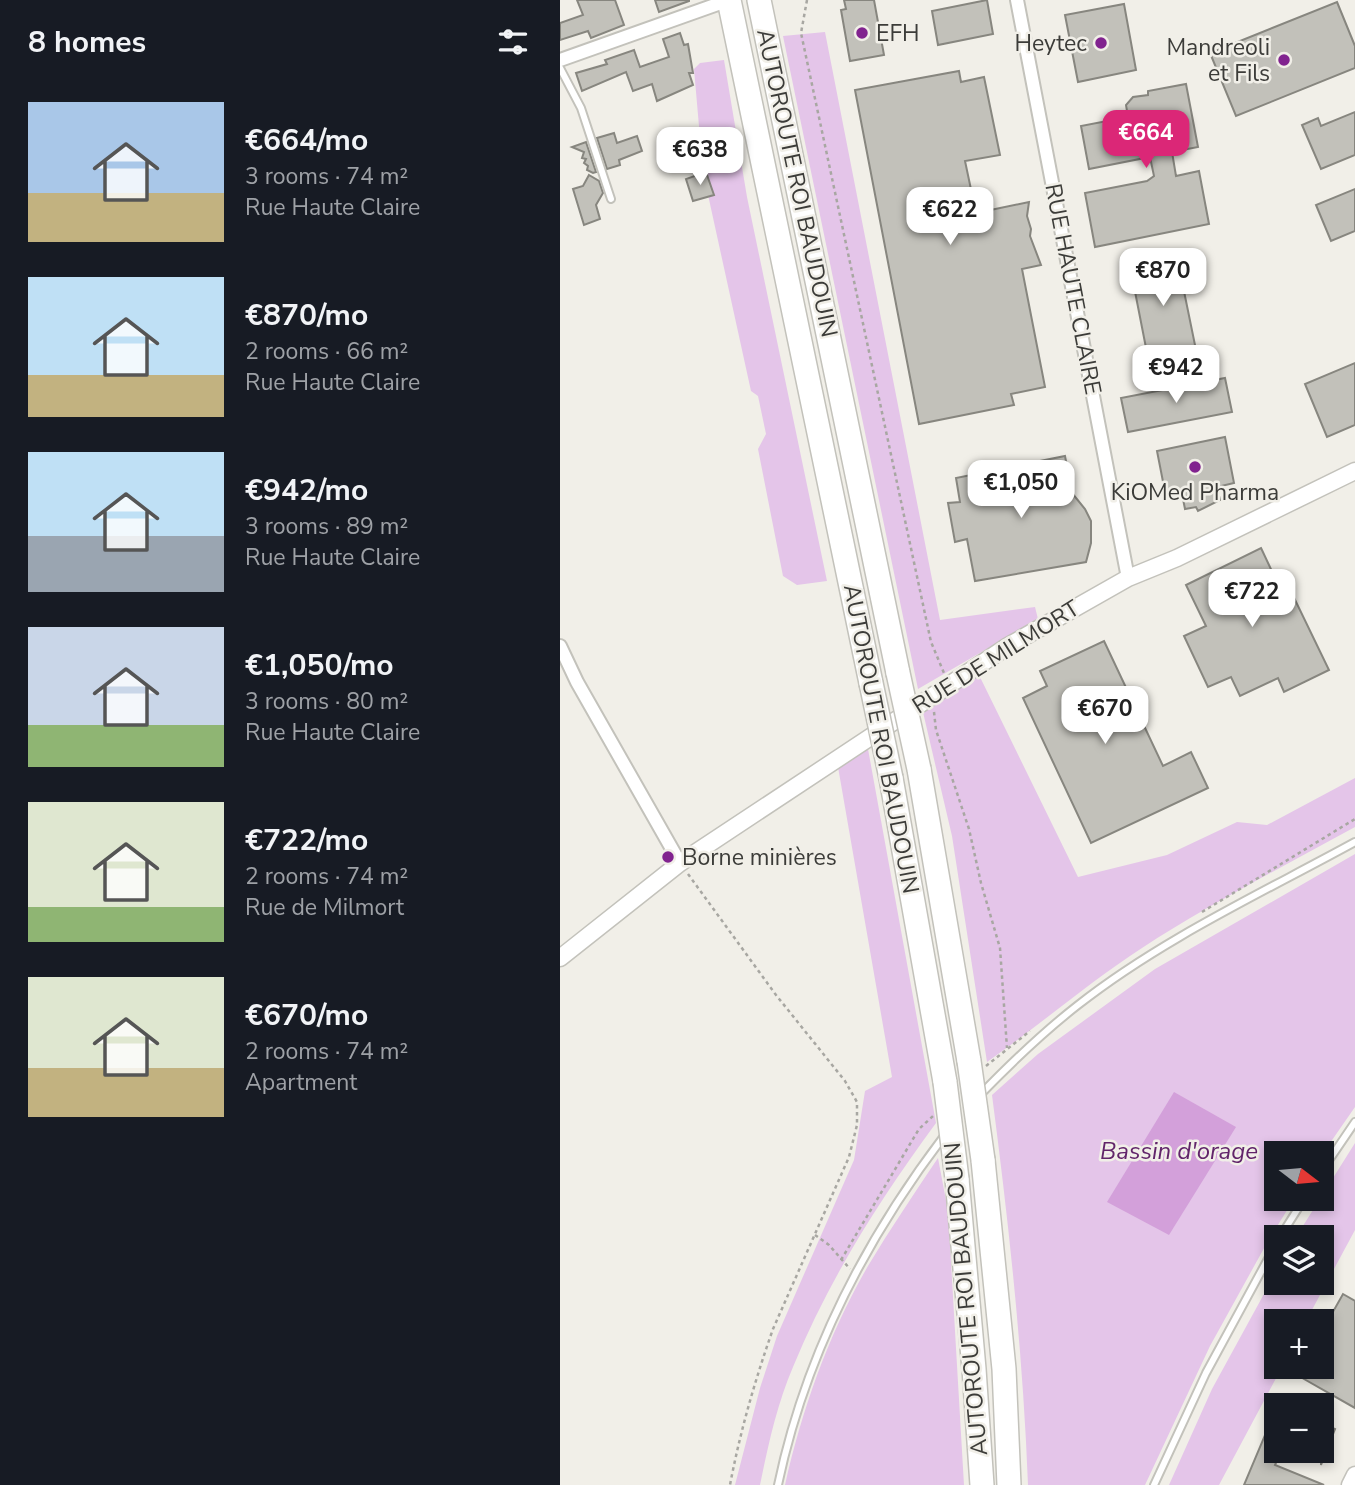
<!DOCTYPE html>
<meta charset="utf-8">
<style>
body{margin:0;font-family:"Nunito Sans",sans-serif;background:#20242c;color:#f1f3f6;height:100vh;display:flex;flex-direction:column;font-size:26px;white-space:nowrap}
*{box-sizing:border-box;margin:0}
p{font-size:23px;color:#9ea1a6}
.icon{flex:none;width:38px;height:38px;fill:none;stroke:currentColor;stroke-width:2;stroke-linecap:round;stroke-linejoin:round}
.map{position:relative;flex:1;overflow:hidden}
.panel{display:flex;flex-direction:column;background:#171b24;width:560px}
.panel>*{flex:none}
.needle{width:46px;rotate:106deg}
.buttons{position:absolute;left:704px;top:1141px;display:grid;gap:14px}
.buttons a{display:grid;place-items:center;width:70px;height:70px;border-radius:0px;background:#171b24;box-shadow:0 4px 10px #0003;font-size:35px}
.price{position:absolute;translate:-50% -60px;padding:0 16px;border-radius:14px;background:#fff;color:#222;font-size:23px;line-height:46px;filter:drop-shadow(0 2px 4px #0008)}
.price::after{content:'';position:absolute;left:50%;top:42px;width:21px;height:16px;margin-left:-10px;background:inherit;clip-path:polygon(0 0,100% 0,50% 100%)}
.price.active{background:#db2777;color:#fff}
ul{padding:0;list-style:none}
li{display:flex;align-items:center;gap:21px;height:175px;padding:0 28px}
li span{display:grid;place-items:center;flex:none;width:196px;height:140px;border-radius:0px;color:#555}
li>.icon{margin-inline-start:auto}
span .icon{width:84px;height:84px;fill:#fffc;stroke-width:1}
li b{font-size:30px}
h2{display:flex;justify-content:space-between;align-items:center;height:84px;padding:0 28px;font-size:30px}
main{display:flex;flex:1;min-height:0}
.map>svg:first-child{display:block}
.green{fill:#e4c5e9}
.water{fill:#d3a0da}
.building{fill:#c2c1ba;stroke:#87867f;stroke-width:2}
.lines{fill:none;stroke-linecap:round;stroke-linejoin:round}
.service-casing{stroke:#c3c2bb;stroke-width:10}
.minor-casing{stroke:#c3c2bb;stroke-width:16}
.tertiary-casing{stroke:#c3c2bb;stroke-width:19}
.motorway-casing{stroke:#c3c2bb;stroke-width:26}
.path{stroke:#a8a7a2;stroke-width:2.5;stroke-dasharray:3.5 3.5;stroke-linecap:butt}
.service{stroke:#fff;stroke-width:6}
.minor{stroke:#fff;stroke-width:12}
.tertiary{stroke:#fff;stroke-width:16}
.motorway{stroke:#fff;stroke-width:23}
.motorway-bridge-casing{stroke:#c3c2bb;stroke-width:26;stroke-linecap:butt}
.motorway-bridge{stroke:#fff;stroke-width:23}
.poi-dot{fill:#81238f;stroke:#f1efe8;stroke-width:2.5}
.labels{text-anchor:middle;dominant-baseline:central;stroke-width:5;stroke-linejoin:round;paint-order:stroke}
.poi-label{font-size:23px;fill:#3c3c39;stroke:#f1efe8;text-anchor:start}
.street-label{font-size:23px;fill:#3c3c39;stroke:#f1efe8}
.water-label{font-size:24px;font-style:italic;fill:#61246a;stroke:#f1efe8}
</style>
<main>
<section class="panel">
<h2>8 homes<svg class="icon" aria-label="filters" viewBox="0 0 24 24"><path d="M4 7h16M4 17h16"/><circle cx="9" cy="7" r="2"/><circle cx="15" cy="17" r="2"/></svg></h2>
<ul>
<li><span style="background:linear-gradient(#a9c7e8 65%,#c2b280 0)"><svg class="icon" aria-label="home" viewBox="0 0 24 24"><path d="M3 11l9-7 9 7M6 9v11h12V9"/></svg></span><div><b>€664/mo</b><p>3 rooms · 74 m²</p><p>Rue Haute Claire</p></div></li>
<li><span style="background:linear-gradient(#bfe0f5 70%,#c2b280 0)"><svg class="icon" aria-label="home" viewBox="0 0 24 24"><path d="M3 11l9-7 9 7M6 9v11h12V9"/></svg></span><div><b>€870/mo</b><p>2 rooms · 66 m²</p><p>Rue Haute Claire</p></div></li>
<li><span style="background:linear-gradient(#bfe0f5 60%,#9aa5b1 0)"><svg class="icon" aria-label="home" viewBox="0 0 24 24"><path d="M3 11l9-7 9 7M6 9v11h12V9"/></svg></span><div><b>€942/mo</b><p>3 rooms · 89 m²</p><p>Rue Haute Claire</p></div></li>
<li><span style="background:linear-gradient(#c9d6e8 70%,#8fb573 0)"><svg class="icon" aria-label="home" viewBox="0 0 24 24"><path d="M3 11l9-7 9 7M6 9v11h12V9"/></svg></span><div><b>€1,050/mo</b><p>3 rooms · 80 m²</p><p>Rue Haute Claire</p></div></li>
<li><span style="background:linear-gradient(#dfe7d0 75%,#8fb573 0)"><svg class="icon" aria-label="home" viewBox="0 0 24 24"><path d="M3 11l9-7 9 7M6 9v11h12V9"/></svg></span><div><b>€722/mo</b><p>2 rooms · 74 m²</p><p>Rue de Milmort</p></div></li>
<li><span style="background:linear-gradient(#dfe7d0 65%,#c2b280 0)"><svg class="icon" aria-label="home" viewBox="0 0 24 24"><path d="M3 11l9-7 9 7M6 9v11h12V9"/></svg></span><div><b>€670/mo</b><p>2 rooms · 74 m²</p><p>Apartment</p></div></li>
</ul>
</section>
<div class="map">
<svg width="795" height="1485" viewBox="0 0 795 1485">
<rect width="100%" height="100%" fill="#f1efe8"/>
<!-- green -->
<g class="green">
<polygon points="265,32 380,620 475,607 478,619 358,689 223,36"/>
<polygon points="164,60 187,197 267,581 237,585 223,576 198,449 206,434 198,396 191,391 143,172 134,69 140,63"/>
<path d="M 419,675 L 518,877 L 607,855 L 677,822 L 707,825 L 795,778 L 795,827 C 724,866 650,904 582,948 C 528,983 480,1025 427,1062 L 392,836 L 362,708 Z"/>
<path d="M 308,749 L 376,1123 C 320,1199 269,1279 233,1367 C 217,1404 208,1446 200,1485 L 175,1485 L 200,1388 L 217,1336 L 294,1160 L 305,1091 L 332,1077 L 278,767 Z"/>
<path d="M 795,854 L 795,1107 L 761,1156 L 761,1153 L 716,1153 L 716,1199 L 734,1199 L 708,1241 L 650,1346 L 585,1485 L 468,1485 C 463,1354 449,1225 432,1095 L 478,1054 L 595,969 Z"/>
<polygon points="795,1143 795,1230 746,1321 716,1321 716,1367 722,1367 659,1485 609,1485 652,1389 716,1272 716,1283 761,1283 761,1237 736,1237"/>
<path d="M 378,1158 L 388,1211 L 404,1485 L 225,1485 C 242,1409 269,1333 308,1266 C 330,1229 354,1194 378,1158 Z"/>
</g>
<!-- water -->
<polygon class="water" points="614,1092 676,1127 609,1235 547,1202"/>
<!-- building -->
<g class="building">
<polygon points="17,0 55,0 64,25 31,38 28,31 0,40 0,23 23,15"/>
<polygon points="95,0 129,0 129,1 99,12"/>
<polygon points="284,0 314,0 324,55 290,61 281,10 286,9"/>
<polygon points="427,0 433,34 378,45 372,11"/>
<polygon points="777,2 795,46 795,68 676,116 650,53"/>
<polygon points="564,4 576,70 518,82 505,15"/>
<polygon points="120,33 124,45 128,44 133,73 129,73 133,85 97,101 92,84 73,91 66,72 22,91 16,73 47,64 45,60 74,50 80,67 109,57 103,39"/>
<polygon points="399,71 401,82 424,77 440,155 405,161 416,213 469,202 467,216 471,229 470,236 481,265 462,269 485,387 451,394 454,405 359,424 295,90"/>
<polygon points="626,84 638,147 612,152 616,176 639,171 649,224 535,247 525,193 587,181 594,176 590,157 529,169 521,126 568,117 566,105 573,97 588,95 588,91"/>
<polygon points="795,112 795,155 761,169 742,125 758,118 761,126"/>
<polygon points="54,133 57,143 77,136 82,151 59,160 60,165 47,169 37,138"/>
<polygon points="26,142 36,172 33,173 27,170 28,166 24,163 26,159 22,158 24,152 12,147"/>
<polygon points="146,172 154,195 133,201 126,179"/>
<polygon points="29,175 39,181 43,193 36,205 40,219 24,225 13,189 23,186"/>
<polygon points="795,189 795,231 771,241 756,205"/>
<polygon points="617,257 636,350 588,358 570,266"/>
<polygon points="795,363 795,425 767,437 745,384"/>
<polygon points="665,378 672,412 568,432 561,398"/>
<polygon points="665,437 674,483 657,487 660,500 638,511 636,507 625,509 622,494 606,497 597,451"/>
<polygon points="505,456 512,493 525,509 531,521 531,543 526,562 415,581 407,539 395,542 388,503 400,502 396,478"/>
<polygon points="701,548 716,580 724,577 769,670 724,692 718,678 680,696 671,677 648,687 624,636 646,626 626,585"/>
<polygon points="544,641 603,766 631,752 648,788 531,843 463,698 487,686 480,671"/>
<polygon points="783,1294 795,1301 795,1408 737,1375 742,1367 761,1367 761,1333"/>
<polygon points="716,1409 716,1451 721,1451 715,1465 764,1485 684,1485"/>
<polygon points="761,1423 775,1429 761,1465"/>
</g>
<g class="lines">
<!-- service casing -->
<g class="service-casing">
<g id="service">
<polyline points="0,68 21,108 51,199"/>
<path d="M 419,1096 C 450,1064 482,1033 518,1005 C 602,939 702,893 795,842"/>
<polyline points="761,1172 795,1122"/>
<polyline points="720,1237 744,1199"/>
<path d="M 218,1485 C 245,1356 305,1240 384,1136"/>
<polyline points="594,1485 646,1373 716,1244"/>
</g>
</g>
<!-- minor casing -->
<g class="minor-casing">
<g id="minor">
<polyline points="457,0 568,578"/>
<polyline points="0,60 169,0"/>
<polyline points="0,646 17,682 120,863"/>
</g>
</g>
<!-- tertiary casing -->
<g class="tertiary-casing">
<g id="tertiary">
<polyline points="0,958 120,863 448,646 568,578 617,558 795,471"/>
<polyline points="790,1485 795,1475"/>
</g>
</g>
<!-- motorway casing -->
<g class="motorway-casing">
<g id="motorway">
<polyline points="169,0 311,683"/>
<polyline points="199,0 338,673"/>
<polyline points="359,769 409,1061"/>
<polyline points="331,778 385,1082"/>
<polyline points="423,1160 444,1369 449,1485"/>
<polyline points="397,1179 414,1369 422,1485"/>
</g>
</g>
<!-- path -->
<g class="path">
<polyline points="247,0 241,33 371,642 384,673"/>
<polyline points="374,712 376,730 409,829 421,883 440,948 447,1048"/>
<path d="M 128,874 L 216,995 L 285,1081 L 297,1102 L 297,1125 L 289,1157 L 213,1329 C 195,1380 180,1432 170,1485"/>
<polyline points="642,912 795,819"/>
<polyline points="426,1066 470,1031"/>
<polyline points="255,1235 269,1245 290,1269"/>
<polyline points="281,1260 359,1129 373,1116"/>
</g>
<!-- service -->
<use href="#service" class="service"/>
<!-- minor -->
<use href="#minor" class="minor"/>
<!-- tertiary -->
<use href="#tertiary" class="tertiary"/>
<!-- motorway -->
<use href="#motorway" class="motorway"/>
<!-- motorway-bridge casing -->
<g class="motorway-bridge-casing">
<g id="motorway-bridge">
<polyline points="338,673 359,769"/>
<polyline points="311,683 331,778"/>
<polyline points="409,1061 423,1160"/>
<polyline points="385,1082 397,1179"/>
</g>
</g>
<!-- motorway-bridge -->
<use href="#motorway-bridge" class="motorway-bridge"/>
</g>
<!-- markers -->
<g class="poi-dot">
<circle cx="302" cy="33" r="7"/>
<circle cx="541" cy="43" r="7"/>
<circle cx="724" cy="60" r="7"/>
<circle cx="635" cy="467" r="7"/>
<circle cx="108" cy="857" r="7"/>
</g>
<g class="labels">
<!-- poi labels -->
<g class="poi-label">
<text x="316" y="33">EFH</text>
<text x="527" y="43" text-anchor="end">Heytec</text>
<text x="710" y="47" text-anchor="end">Mandreoli<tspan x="710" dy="26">et Fils</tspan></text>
<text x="635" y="492" text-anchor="middle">KiOMed Pharma</text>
<text x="122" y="857">Borne minières</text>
</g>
<!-- street labels -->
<g class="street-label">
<text transform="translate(237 183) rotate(78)">AUTOROUTE ROI BAUDOUIN</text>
<text transform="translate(513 289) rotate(79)">RUE HAUTE CLAIRE</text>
<text transform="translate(436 657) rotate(-32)">RUE DE MILMORT</text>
<text transform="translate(321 739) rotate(79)">AUTOROUTE ROI BAUDOUIN</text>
<text transform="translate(406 1299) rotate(-95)">AUTOROUTE ROI BAUDOUIN</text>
</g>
<!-- water labels -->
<g class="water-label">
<text x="619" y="1151">Bassin d'orage</text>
</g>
</g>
</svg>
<div class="buttons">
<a><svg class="needle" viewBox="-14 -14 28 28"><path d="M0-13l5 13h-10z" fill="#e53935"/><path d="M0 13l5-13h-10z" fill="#9ea1a6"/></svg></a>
<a><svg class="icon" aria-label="layers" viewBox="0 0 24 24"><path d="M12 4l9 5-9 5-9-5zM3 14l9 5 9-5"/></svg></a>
<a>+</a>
<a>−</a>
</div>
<b class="price active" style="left:586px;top:170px">€664</b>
<b class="price" style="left:140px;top:187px">€638</b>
<b class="price" style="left:390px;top:247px">€622</b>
<b class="price" style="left:603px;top:308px">€870</b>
<b class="price" style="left:616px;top:405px">€942</b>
<b class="price" style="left:461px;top:520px">€1,050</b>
<b class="price" style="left:692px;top:629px">€722</b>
<b class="price" style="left:545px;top:746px">€670</b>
</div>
</main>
